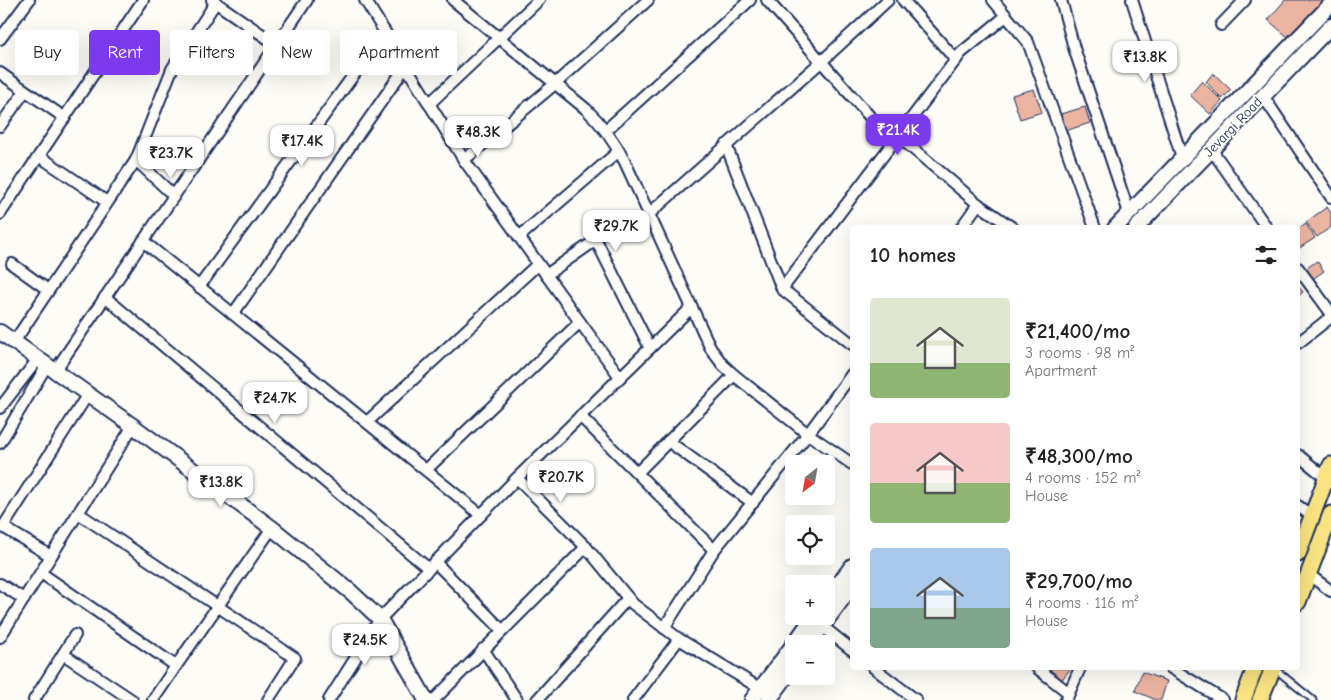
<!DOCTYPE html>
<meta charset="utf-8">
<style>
body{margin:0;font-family:"Comic Neue",sans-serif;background:#f6f6f6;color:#222;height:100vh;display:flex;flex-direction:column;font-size:19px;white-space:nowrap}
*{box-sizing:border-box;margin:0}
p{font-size:16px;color:#767676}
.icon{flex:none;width:28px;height:28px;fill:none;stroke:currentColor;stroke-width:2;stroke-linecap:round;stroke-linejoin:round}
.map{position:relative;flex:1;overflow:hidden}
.panel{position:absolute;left:850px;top:225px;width:450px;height:445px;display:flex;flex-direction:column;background:#fff;border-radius:5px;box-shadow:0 5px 20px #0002}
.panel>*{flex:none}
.top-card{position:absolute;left:15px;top:30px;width:475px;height:45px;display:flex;gap:10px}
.needle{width:32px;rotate:211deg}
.tools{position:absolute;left:785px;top:455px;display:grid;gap:10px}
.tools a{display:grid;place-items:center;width:50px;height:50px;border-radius:5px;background:#fff;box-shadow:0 5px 20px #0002;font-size:25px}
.price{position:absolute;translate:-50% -42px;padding:0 11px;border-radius:10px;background:#fff;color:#222;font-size:16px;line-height:32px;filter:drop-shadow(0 1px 2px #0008)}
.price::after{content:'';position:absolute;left:50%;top:30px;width:15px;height:11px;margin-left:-8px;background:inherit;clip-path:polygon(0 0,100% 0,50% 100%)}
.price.current{background:#7c3aed;color:#fff}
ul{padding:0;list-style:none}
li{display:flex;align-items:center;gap:15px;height:125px;padding:0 20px}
li span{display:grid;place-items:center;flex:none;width:140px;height:100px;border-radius:5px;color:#555}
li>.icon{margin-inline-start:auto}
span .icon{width:60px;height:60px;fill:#fffc;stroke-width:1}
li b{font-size:21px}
h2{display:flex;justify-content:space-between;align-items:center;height:60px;padding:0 20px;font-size:21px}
.chip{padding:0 18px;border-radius:5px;background:#fff;box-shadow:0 5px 20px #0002;font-size:18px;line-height:45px}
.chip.current{background:#7c3aed;color:#fff}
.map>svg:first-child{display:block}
.building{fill:#ebb4a0;stroke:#1b2f5e}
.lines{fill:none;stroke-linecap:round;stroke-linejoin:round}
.lane-casing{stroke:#1b2f5e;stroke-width:9}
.street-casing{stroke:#1b2f5e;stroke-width:14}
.secondary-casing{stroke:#1b2f5e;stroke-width:18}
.primary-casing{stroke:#1b2f5e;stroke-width:19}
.lane{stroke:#fdfcf7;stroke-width:5}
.street{stroke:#fdfcf7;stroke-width:10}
.secondary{stroke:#fdfcf7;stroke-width:14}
.primary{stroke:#f8e281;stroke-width:15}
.labels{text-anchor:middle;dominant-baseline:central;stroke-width:4;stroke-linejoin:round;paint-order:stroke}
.street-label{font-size:14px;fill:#1b2f5e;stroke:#fdfcf7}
</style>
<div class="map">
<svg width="1331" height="700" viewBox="0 0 1331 700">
<rect width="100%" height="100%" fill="#fdfcf7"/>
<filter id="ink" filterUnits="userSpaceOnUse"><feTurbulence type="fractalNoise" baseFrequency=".02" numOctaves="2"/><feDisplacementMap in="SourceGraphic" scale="10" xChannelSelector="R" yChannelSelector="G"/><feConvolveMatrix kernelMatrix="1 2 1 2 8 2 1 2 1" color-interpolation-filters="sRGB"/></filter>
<g filter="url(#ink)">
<!-- building -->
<g class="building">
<polygon points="1285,0 1324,0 1290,39 1268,20"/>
<polygon points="1213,73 1231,90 1222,99 1206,82"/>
<polygon points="1202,81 1222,101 1210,114 1190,95"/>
<polygon points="1034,89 1042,112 1020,119 1012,95"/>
<polygon points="1085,107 1090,123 1065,131 1057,115"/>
<polygon points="1327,207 1331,213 1331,227 1317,237 1306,222"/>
<polygon points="1306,224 1315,238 1298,249 1298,229"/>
<polygon points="1317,261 1324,271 1311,280 1304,270"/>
<polygon points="1298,286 1303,292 1298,296"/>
<polygon points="1052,668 1071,668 1060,682 1048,672"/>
<polygon points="1142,672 1167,681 1161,700 1156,700 1135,691"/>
</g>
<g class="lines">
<!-- lane casing -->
<g class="lane-casing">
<polyline id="lane" points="1275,669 1313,700"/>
</g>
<!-- street casing -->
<g class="street-casing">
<g id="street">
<polyline points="212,0 277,45"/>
<polyline points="365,0 464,160 580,322"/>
<path d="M 453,0 L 586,109 C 603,125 614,141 625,162 L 711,349 L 723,365 L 734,375 L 808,434 L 852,464"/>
<polyline points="767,0 893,143"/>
<polyline points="903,0 956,60"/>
<polyline points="993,0 1028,42 1095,228"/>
<polyline points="1061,0 1074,48 1129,213"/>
<polyline points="1132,0 1182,158"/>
<polyline points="1221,25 1245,0"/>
<polyline points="0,39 29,0"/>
<polyline points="0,73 65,118"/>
<polyline points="1263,96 1331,197"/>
<polyline points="429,104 539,0"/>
<polyline points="0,126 25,91"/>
<polyline points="606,130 750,0"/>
<polyline points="898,136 978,204"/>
<polyline points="726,145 782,289 852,344"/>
<polyline points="1211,149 1267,228"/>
<polyline points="39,156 107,202"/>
<polyline points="136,160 172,69 216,2"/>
<polyline points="464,160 555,84 648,0"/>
<polyline points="0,214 143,0"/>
<polyline points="649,214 822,61 888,0"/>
<polyline points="961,228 978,204 1013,228"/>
<polyline points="519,237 619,151"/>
<polyline points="143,241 481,515"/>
<polyline points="12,264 48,290"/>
<polyline points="1298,268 1331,313"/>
<polyline points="546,275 596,240 650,348"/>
<polyline points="199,287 385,32"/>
<polyline points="782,289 961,53 1006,16"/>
<polyline points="105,297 429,569"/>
<polyline points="233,314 406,66"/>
<polyline points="14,342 136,160 174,196"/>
<polyline points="1298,343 1331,317"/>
<polyline points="55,371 307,0"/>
<polyline points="0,408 38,359"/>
<polyline points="580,416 714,550"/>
<polyline points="367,422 538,264"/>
<polyline points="668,441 753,503"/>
<polyline points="0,443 47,365"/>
<polyline points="1298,455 1326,478"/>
<polyline points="426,470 580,322 620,377"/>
<polyline points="637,473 734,375"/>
<polyline points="517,478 586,547"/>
<polyline points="1298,506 1312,516"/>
<polyline points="78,513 295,658 268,700"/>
<polyline points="51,556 3,527 88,394"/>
<polyline points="435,562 502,630"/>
<polyline points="41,573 176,666 153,700"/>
<polyline points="1308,574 1331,591"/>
<polyline points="0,584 24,599"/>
<polyline points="822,626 852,650"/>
<polyline points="664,628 714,550 808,434 852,374"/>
<polyline points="0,637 133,426"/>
<polyline points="483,649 517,700"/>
<polyline points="63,654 132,700"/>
<polyline points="176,666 272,528"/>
<polyline points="874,668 916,700"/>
<polyline points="1037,668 1069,693"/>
<polyline points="1171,668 1223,700"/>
<polyline points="34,700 75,635"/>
<polyline points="329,700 380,619 517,478 692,307"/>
<polyline points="434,700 586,547 633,604 679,639 766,692"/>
<polyline points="537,700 628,598"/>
<polyline points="633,700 679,639"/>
<polyline points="1066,700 1080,668"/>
</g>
</g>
<!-- secondary casing -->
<g class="secondary-casing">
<g id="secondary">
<polyline points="1115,228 1331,4"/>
<polyline points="1136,228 1331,26"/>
<polyline points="0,332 133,426 272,528 351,592 380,619 426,700"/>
<polyline points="826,601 852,566"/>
<polyline points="794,644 814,616"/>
<polyline points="809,644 852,586"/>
<polyline points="752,700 794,644"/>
<polyline points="769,700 794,666"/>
</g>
</g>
<!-- primary casing -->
<g class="primary-casing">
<g id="primary">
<polyline points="1298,554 1331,465"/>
<polyline points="1298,602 1331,514"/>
<polyline points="1243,700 1255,668"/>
<polyline points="1260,700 1273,668"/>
</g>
</g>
<!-- lane -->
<use href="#lane" class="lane"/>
<!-- street -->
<use href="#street" class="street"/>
<!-- secondary -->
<use href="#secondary" class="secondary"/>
<!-- primary -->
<use href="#primary" class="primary"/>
</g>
</g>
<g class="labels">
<!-- street labels -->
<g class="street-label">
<text transform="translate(1233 127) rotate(-46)">Jevargi Road</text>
</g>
</g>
</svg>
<div class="tools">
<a><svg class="needle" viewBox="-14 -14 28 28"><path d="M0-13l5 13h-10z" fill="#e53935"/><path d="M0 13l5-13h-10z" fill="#767676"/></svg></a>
<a><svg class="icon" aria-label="locate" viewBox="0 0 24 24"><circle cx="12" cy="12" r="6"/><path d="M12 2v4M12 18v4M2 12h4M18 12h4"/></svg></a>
<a>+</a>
<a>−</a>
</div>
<b class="price" style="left:1145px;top:83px">₹13.8K</b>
<b class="price current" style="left:898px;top:156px">₹21.4K</b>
<b class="price" style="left:478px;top:158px">₹48.3K</b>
<b class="price" style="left:302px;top:167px">₹17.4K</b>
<b class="price" style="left:171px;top:179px">₹23.7K</b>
<b class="price" style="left:616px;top:252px">₹29.7K</b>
<b class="price" style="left:275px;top:424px">₹24.7K</b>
<b class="price" style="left:561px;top:503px">₹20.7K</b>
<b class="price" style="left:221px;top:508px">₹13.8K</b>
<b class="price" style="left:365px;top:666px">₹24.5K</b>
<div class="top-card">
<a class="chip">Buy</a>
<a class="chip current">Rent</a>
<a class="chip">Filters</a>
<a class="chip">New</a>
<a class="chip">Apartment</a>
</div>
<section class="panel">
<h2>10 homes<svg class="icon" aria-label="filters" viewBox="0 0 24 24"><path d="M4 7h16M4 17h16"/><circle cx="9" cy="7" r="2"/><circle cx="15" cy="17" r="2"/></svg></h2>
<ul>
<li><span style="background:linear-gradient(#dfe7d0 65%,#8fb573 0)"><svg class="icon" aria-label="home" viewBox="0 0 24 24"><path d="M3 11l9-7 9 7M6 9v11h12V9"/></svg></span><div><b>₹21,400/mo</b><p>3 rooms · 98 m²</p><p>Apartment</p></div></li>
<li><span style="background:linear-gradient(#f6c9c9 60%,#8fb573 0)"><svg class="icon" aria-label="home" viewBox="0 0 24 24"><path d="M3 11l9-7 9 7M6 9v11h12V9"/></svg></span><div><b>₹48,300/mo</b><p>4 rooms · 152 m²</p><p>House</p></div></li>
<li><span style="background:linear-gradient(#a9c7e8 60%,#7fa58c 0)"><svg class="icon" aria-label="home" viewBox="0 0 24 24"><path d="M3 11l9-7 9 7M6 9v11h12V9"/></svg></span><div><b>₹29,700/mo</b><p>4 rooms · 116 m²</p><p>House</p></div></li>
</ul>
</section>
</div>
